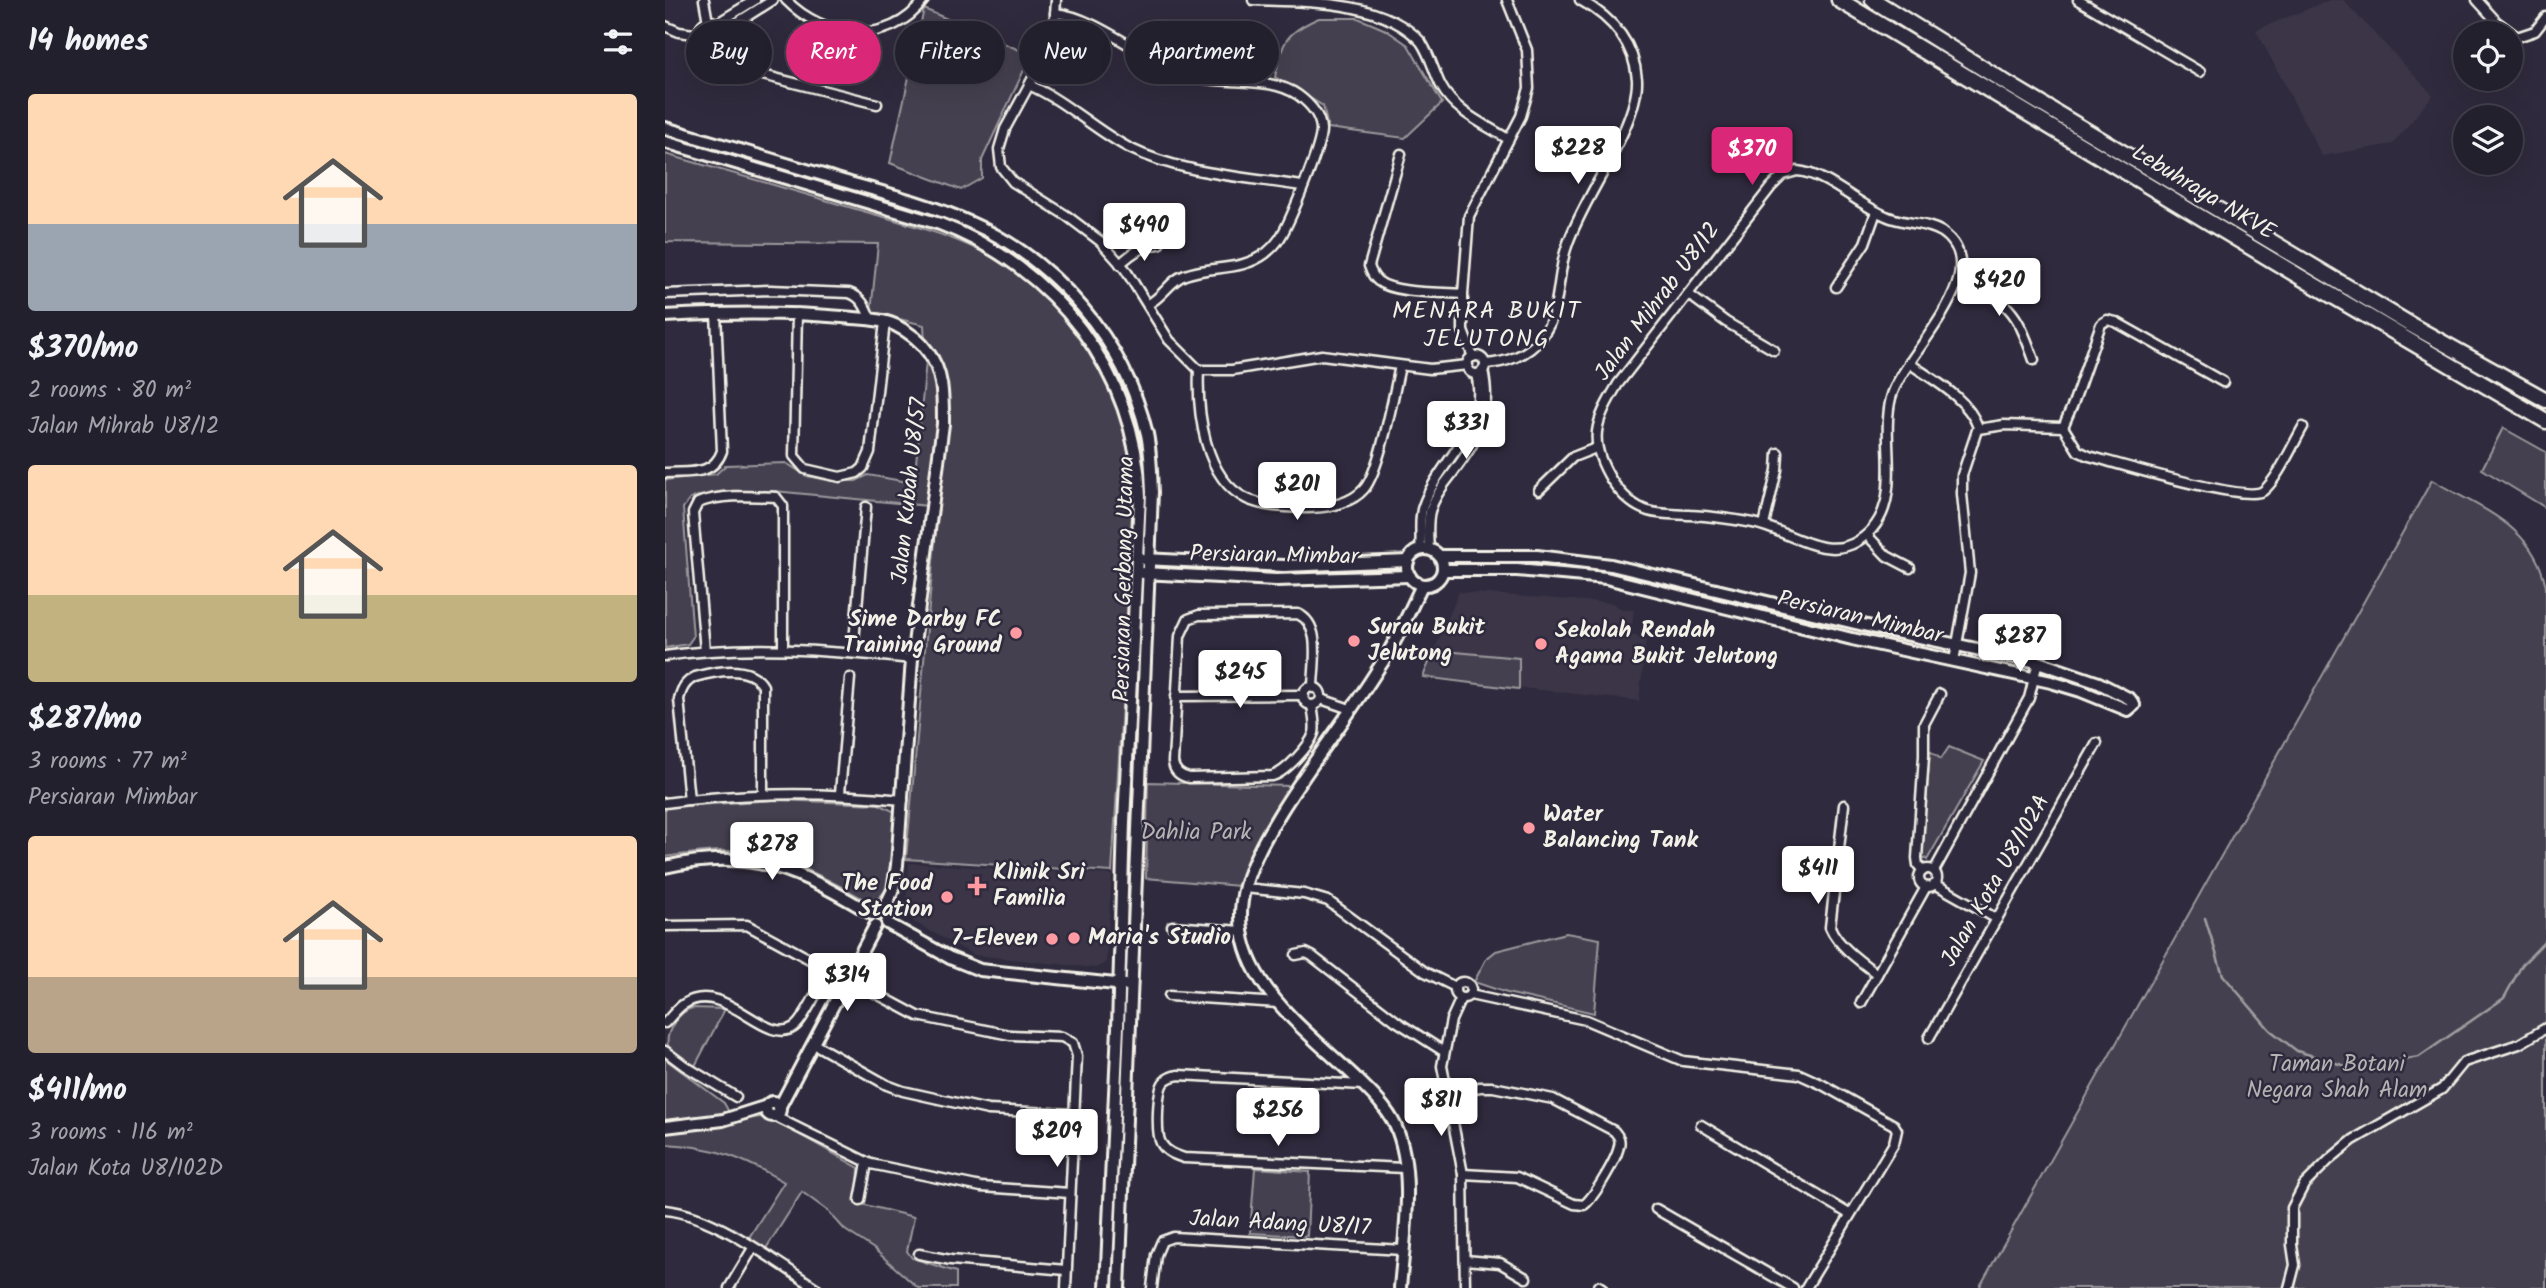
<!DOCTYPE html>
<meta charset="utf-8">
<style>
body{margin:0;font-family:Kalam,sans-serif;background:#2b2836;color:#f1f3f6;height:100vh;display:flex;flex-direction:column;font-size:26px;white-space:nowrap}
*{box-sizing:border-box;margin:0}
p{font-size:23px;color:#a3a3aa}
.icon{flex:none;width:38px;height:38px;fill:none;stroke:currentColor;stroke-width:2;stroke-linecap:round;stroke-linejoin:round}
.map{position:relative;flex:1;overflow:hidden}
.details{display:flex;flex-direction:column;background:#23202e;width:665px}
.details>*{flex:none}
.banner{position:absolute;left:21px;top:21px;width:665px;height:63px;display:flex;gap:14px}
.controls{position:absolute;left:1788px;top:21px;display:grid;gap:14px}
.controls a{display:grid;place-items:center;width:70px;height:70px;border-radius:50%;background:#23202e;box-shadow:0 7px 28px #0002,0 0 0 2px #403e4a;font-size:35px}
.price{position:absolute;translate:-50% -60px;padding:0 16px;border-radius:7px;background:#fff;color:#222;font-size:23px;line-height:46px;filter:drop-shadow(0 2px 4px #0008)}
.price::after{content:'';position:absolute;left:50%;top:42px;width:21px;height:16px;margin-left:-10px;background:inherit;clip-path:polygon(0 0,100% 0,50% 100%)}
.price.selected{background:#db2777;color:#fff}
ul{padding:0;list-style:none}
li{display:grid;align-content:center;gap:14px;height:371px;padding:0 28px}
li span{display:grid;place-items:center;height:217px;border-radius:7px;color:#555}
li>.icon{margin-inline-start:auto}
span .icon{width:126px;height:126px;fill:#fffc;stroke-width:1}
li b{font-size:30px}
h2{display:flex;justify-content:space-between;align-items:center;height:84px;padding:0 28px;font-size:30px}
.chip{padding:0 24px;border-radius:32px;background:#23202e;box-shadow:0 7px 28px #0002,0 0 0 2px #403e4a;font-size:24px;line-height:63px}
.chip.selected{background:#db2777;color:#fff}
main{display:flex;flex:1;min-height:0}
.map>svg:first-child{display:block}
.built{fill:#3b3647}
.green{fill:#454050;stroke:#9c989c;stroke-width:2}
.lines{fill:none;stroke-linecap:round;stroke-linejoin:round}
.stream{stroke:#a19ea0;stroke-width:2.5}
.street-casing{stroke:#f4f1e8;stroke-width:13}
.secondary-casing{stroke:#f4f1e8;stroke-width:16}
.highway-casing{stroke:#f4f1e8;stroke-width:19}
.street{stroke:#2f2a3d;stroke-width:8}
.secondary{stroke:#2f2a3d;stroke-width:10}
.highway{stroke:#2f2a3d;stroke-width:14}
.poi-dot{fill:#ff9aa2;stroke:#2f2a3d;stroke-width:2.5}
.labels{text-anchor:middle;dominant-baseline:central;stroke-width:5;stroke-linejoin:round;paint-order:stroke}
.street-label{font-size:23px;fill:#f4f1e8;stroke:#2f2a3d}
.poi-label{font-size:23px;font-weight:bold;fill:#f4f1e8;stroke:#2f2a3d;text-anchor:start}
.park-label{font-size:23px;fill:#b7b3b3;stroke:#2f2a3d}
.neighbourhood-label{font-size:24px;letter-spacing:2px;fill:#f4f1e8;stroke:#2f2a3d}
</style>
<main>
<section class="details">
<h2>14 homes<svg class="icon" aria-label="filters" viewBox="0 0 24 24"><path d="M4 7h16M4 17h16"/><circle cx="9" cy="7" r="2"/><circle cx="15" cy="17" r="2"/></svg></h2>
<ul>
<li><span style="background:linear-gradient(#ffd9b3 60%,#9aa5b1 0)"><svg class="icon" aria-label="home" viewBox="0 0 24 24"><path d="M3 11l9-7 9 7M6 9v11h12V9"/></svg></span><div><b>$370/mo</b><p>2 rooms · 80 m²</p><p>Jalan Mihrab U8/12</p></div></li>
<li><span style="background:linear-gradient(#ffd9b3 60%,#c2b280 0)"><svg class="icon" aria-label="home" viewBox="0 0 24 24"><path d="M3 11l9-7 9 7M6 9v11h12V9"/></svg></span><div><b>$287/mo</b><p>3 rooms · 77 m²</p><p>Persiaran Mimbar</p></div></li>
<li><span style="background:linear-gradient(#ffd9b3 65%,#b9a48a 0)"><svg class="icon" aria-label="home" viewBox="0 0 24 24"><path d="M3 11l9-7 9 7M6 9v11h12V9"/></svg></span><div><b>$411/mo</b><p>3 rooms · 116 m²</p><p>Jalan Kota U8/102D</p></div></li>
</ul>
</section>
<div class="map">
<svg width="1881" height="1288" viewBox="0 0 1881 1288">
<rect width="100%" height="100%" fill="#2f2a3d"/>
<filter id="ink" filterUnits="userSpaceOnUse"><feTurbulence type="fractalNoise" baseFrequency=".0143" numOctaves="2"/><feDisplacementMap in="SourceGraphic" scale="14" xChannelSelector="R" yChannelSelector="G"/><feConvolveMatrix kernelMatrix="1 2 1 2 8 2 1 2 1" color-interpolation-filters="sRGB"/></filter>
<g filter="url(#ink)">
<!-- built -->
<g class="built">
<polygon points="1665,0 1678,0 1768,95 1728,144 1657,156 1591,30"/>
<polygon points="794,592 948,603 958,610 969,610 966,635 981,638 974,701 758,677"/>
<polygon points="244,863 447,875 441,963 430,968 309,955 249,922 241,910"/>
</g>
<!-- green -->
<g class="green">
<polygon points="259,9 366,55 317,160 317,178 296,190 225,163"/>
<path d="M 654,18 L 693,18 L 721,30 L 743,45 L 777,103 L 740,138 L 663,128 L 658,106 L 610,77 C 618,42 619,33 654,18 Z"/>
<path d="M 0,154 C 61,171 123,189 184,207 C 236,222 292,235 339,264 C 381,289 427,347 446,393 C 461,428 467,470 469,508 L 447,872 L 241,859 L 273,507 L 109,491 L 33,496 L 25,499 L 18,508 L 28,637 L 23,644 L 0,648 L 0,480 L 51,474 L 61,465 L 121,463 L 142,476 L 167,481 L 191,481 L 203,475 L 249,483 L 261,361 L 259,325 L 206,312 L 213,244 L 0,242 Z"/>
<polygon points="1838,428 1881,452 1881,508 1817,469"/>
<path d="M 1767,480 C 1816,509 1869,525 1881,587 L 1881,1288 L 1314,1288 Z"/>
<polygon points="769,650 854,658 854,689 758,677"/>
<polygon points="1284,747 1319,761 1262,860 1257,856 1265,751 1276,759"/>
<polygon points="483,782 625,786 590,845 574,886 481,878"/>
<path d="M 111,800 L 214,804 L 232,813 C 230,842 236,888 206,903 C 167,882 126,857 81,852 C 54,849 26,853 0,857 L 0,807 Z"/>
<polygon points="901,933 935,939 929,1013 842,993 809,982 821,959 831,951"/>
<path d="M 27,1008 L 60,1009 L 30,1066 C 22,1061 8,1055 3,1046 C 0,1031 14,1012 27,1008 Z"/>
<polygon points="0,1059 59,1103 65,1114 0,1121"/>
<path d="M 95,1117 L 110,1121 L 194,1168 L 192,1203 L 249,1217 L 242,1251 L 247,1258 L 291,1272 L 291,1288 L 253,1288 L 209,1249 L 180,1230 L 163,1211 L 137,1192 L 100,1250 L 83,1239 L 119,1182 C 78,1158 48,1146 0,1144 L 0,1133 Z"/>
<polygon points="590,1168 645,1172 642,1236 585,1233"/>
</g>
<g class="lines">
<!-- stream -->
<polyline class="stream" points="1540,918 1558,975 1605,1030 1632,1051 1687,1068 1754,1057 1839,998 1857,965 1881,940"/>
<!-- street casing -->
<g class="street-casing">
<g id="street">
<polyline points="39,0 43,22"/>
<path d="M 121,0 C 158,38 224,48 259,0"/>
<polyline points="391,0 389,29 382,52 340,129 334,149 336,167 348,182 402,216 435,241 460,269 504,340 534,370 567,370 657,355 765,369 803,365"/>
<path d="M 588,0 C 643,2 719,0 756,42 C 765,55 769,72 776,86 C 790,112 819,124 843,139"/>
<polyline points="1413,0 1535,72"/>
<polyline points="1812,0 1832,22 1852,37 1870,31 1881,17"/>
<path d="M 390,13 C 432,17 478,59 519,74 C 554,87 603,74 633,95 C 644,103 655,115 656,129 C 657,145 625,222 615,238 C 611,244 606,249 601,253 C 576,272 547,265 520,275 C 505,280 498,297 483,304"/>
<circle cx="45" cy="31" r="10"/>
<polyline points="51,24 90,0"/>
<polyline points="0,26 14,32 36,35"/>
<polyline points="54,34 108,0"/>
<polyline points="53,37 86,72 212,104"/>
<path d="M 364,85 C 401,101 429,130 464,148 C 517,174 580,177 637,186"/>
<path d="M 736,154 L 704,266 C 706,272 708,277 713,281 C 729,294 777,292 798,294"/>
<path d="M 1132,171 C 1161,173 1193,205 1221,216 C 1238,224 1261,222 1277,232 C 1335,272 1237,355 1226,398 C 1214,445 1243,510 1193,541 C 1159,562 1121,529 1088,523 C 1067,519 1046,516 1025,515 C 1011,514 996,515 983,511 C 967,506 956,494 947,481 C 922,441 930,422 953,384 L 1106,187 L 1118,175 Z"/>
<path d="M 455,264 C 467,253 477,246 494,244"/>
<path d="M 1294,279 C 1345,303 1350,307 1369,360"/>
<polyline points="1171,287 1200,243 1211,212"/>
<path d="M 0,294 L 105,290 L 184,293 C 197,297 201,308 206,320"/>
<polyline points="1023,294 1061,322 1109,350"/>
<polyline points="132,313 129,456 140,469 175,477 192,473 198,468 205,452 220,322"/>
<circle cx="811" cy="365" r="9"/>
<polyline points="808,357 798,331 798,294 804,216 856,116 864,88 862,50 842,0"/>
<path d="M 1244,363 C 1268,380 1302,397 1313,427 L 1297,475 L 1297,494 L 1305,573 L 1289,661"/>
<path d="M 820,364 C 841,363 863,355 876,338 C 897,311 891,276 902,246 C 917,199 974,125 972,79 C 969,42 946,17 915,0"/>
<path d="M 534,370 C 532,411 539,479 582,499 C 600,507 620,507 640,508 C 661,508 685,505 699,489 C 715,471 729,392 735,366"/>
<polyline points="1398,427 1408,404 1436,324 1442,320 1451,322 1558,382"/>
<path d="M 1313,429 L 1339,425 L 1398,427 L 1413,451 L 1424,456 C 1451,463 1581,503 1598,491 C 1613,479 1628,444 1638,427"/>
<path d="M 0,473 C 23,471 48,477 57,451 L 51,313"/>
<polyline points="874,490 908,457 931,448"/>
<polyline points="1099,525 1112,470 1113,453"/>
<polyline points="1202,535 1222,556 1245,568"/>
<path d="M 755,549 C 757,535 753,519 758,506 C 774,460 825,427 811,374"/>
<path d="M 764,549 C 763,536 762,524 765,511 C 769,498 778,485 787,474 C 813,439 828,416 818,370"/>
<path d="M 40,651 L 28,513 L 33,503 C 56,494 87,496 111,497 L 118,506 L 118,649"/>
<polyline points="188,653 201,507"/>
<path d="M 0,656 C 82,643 165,651 247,659"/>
<circle cx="647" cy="696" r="9"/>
<polyline points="511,696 639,695"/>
<polyline points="656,699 685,709"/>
<path d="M 647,705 C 648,714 651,725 649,733 C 645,746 620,773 607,776 L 524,778 C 515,776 509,771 508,762 L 515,636 L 523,619 L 534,615 L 633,614 C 658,625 648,666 648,688"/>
<polyline points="175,793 185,678"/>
<path d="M 24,800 L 14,699 C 17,688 20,682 30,677 C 51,671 85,664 98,686 L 98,794"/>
<path d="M 0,803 C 79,792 158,792 238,800"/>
<path d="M 1179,805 L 1165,927 C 1173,946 1196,962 1212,974"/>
<circle cx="1263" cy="878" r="9"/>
<polyline points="1258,871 1253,865 1252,858 1259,756 1259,724 1275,694"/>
<polyline points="1269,871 1364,698 1373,662"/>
<polyline points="1270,884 1332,919"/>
<polyline points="579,888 639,894 663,901 760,972 790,987"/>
<path d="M 0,926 L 82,925 L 150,962 L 158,976 C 156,988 148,999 142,1010 C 138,1016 135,1023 129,1027 C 100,1047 60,978 19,1004 C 12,1008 6,1017 0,1023"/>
<polyline points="507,926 577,931"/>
<polyline points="631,955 641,953 647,956 731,1021 778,1051"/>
<polyline points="182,978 253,1016 345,1035 397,1037 408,1043 412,1056 401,1288"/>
<circle cx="798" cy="990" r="8"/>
<polyline points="805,995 921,1020 1018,1061 1134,1074 1156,1084 1229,1125 1232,1130 1229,1143 1141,1288"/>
<polyline points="504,996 614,1003"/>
<polyline points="796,998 786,1020 777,1066 798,1174 800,1288"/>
<polyline points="1196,1003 1261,887"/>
<polyline points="1264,1038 1432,743"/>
<polyline points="149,1044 222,1085 238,1091 323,1110 409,1114"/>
<polyline points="0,1051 20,1066 71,1097"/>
<path d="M 698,1085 L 514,1075 C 508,1076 503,1077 499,1082 C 492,1090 491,1134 496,1143 C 501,1152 510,1155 519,1158 L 739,1168"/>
<path d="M 781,1093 L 815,1087 L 828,1087 L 888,1099 L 949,1131 C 953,1136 956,1139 954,1146 C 952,1159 929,1197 919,1205 L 909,1204 L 852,1177 L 798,1174"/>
<polyline points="109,1116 206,1164 316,1187 405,1193"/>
<polyline points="1036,1125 1184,1214"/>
<polyline points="195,1200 202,1163"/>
<polyline points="991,1209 1128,1288"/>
<path d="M 0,1210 C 48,1214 110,1261 151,1288"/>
<polyline points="254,1254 286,1260 401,1270"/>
<polyline points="800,1260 835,1263 861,1278"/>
<polyline points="934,1286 937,1288"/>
<polyline points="64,1288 88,1248"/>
<polyline points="487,1288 491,1255 497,1241 508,1237 738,1250"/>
<polyline points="1624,1288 1630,1265 1627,1245 1627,1208 1639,1185 1664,1160 1688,1140 1777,1089 1799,1062 1854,1044 1881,1028"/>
</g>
</g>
<!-- secondary casing -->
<g class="secondary-casing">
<g id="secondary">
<path d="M 0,128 C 59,145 119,163 178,181 C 220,193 264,204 304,222 C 391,260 460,341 482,434 C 486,453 486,473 487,492 L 454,1288"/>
<path d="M 0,142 L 275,224 C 389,267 471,372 475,496 L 459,822 L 453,1028 L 441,1288"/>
<path d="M 0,316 C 59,313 118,312 177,317 C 194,319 214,318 230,325 C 242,331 255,340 263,352 C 279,373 278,399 278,424 L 247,659 L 232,865 L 228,890 L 218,911"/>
<circle cx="760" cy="567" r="18"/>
<polyline points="775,556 872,556 946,565 1207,627 1373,662 1434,683 1465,699 1469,705 1463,710 1416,691 1386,682 1187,639 941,578 852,570 779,570"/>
<polyline points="479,559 619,566 743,561"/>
<polyline points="478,573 611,580 745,576"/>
<path d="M 0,867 C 87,846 135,871 207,914"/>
<polyline points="222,923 285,958 315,970 460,985"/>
<circle cx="108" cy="1109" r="7"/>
<polyline points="114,1108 210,926"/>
<polyline points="0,1127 58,1120 102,1106"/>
<path d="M 735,1288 C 739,1239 751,1170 730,1125 C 721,1106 704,1091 689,1076 C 635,1024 557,972 580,886 C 588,858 603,833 617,810 C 647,762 683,717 713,669 C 731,643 743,614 757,585"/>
</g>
</g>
<!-- highway casing -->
<g class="highway-casing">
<g id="highway">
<polyline points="1174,0 1632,275 1881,421"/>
<polyline points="1208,0 1343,84 1746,325 1881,400"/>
</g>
</g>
<!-- street -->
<use href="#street" class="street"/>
<!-- secondary -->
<use href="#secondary" class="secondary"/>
<!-- highway -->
<use href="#highway" class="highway"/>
</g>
</g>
<!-- markers -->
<g class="poi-dot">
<circle cx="351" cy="633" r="7"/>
<circle cx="689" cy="641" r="7"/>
<circle cx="876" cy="644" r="7"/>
<circle cx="864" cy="828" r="7"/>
<path d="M308.5 875.5h7v7h7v7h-7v7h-7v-7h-7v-7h7z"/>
<circle cx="282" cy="897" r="7"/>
<circle cx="409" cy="938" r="7"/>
<circle cx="387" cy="939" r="7"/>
</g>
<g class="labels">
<!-- street labels -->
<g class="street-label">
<text transform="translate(1538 193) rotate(31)">Lebuhraya NKVE</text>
<text transform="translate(993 302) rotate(-53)">Jalan Mihrab U8/12</text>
<text transform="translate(245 491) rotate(-84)">Jalan Kubah U8/57</text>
<text transform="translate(609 556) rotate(1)">Persiaran Mimbar</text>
<text transform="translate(460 579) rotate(-89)">Persiaran Gerbang Utama</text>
<text transform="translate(1195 618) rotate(13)">Persiaran Mimbar</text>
<text transform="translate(1331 881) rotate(-60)">Jalan Kota U8/102A</text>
<text transform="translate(615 1224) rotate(3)">Jalan Adang U8/17</text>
</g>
<!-- poi labels -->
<g class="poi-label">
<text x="337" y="620" text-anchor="end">Sime Darby FC<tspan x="337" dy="26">Training Ground</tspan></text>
<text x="703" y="628">Surau Bukit<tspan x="703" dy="26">Jelutong</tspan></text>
<text x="890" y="631">Sekolah Rendah<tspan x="890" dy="26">Agama Bukit Jelutong</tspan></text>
<text x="878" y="815">Water<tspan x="878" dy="26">Balancing Tank</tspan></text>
<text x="328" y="873">Klinik Sri<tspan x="328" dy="26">Familia</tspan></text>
<text x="268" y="884" text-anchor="end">The Food<tspan x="268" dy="26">Station</tspan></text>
<text x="423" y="938">Maria's Studio</text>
<text x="373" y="939" text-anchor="end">7-Eleven</text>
</g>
<!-- park labels -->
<g class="park-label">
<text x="531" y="833">Dahlia Park</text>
<text x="1672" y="1065">Taman Botani<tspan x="1672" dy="26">Negara Shah Alam</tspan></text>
</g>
<!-- neighbourhood labels -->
<g class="neighbourhood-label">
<text x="822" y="311">MENARA BUKIT<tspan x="822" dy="28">JELUTONG</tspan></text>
</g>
</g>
</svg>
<div class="controls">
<a><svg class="icon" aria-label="locate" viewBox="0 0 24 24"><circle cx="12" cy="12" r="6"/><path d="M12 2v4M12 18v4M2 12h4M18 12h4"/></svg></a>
<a><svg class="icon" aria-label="layers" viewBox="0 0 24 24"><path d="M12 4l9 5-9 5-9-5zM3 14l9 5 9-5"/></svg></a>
</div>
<b class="price" style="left:913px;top:186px">$228</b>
<b class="price selected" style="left:1087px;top:187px">$370</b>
<b class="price" style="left:479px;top:263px">$490</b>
<b class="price" style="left:1334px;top:318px">$420</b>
<b class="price" style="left:801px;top:461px">$331</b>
<b class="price" style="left:632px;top:522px">$201</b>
<b class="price" style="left:1355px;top:674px">$287</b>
<b class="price" style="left:575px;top:710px">$245</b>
<b class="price" style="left:107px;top:882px">$278</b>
<b class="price" style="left:1153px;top:906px">$411</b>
<b class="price" style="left:182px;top:1013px">$314</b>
<b class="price" style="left:776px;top:1138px">$811</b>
<b class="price" style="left:613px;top:1148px">$256</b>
<b class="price" style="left:392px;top:1169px">$209</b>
<div class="banner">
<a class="chip">Buy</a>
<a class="chip selected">Rent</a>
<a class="chip">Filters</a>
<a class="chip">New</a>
<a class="chip">Apartment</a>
</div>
</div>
</main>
